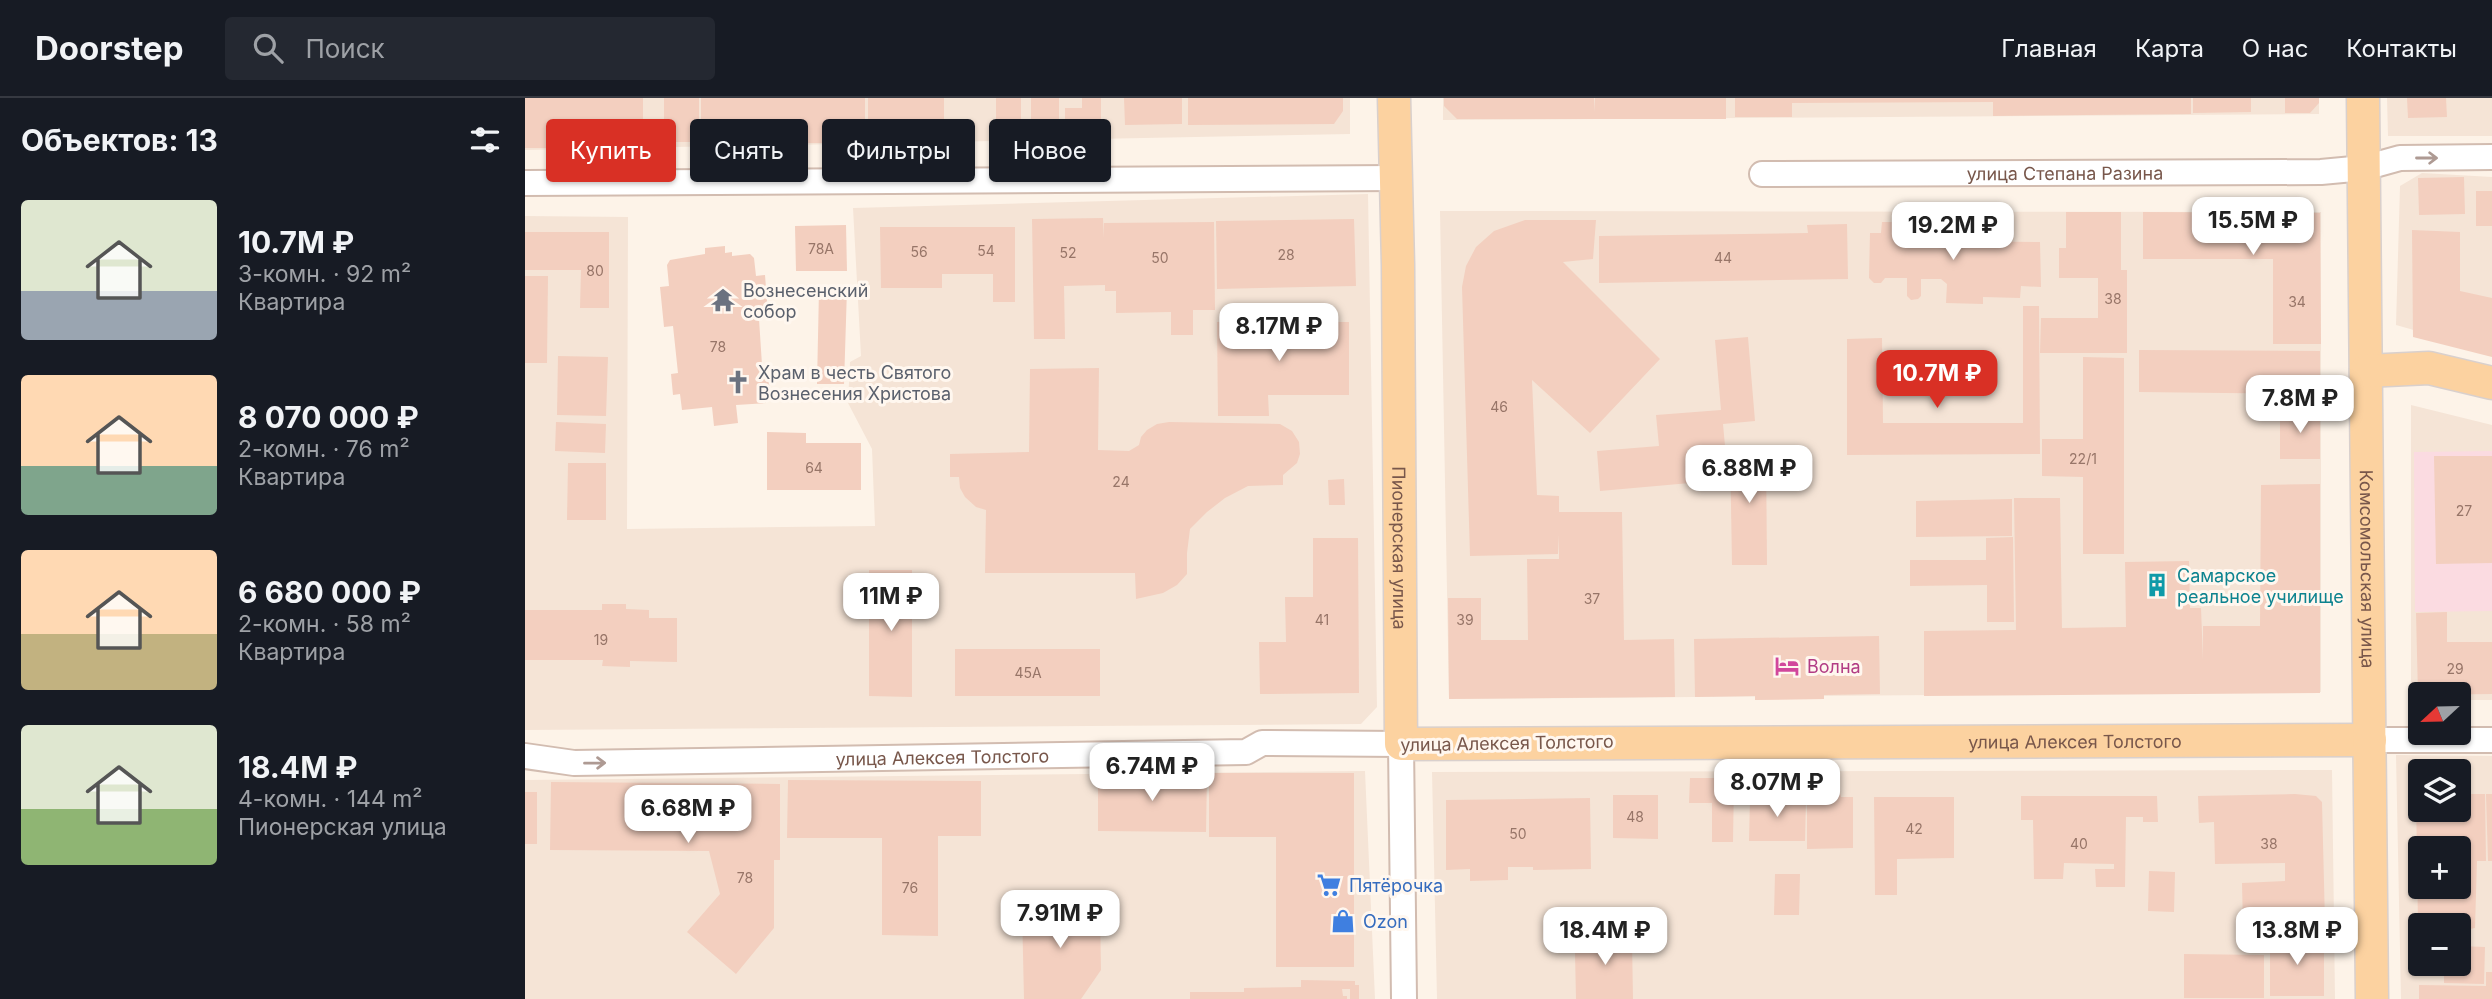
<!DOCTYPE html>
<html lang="ru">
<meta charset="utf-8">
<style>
body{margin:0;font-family:Inter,sans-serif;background:#242831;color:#f1f3f6;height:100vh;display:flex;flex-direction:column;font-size:26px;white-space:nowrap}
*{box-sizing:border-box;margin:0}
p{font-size:23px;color:#9ea1a6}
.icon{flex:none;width:38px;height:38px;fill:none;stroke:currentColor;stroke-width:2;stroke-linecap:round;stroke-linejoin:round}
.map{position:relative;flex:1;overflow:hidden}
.panel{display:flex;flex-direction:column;background:#171b24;width:525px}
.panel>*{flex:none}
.banner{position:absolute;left:21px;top:21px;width:665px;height:63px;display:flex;gap:14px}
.needle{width:46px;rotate:248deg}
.fabs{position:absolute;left:1883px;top:584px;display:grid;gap:14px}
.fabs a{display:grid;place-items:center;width:63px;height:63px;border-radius:7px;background:#171b24;box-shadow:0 2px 5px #0004;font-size:35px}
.price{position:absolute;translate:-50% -60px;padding:0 16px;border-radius:14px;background:#fff;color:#222;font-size:23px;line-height:46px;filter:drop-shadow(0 2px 4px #0008)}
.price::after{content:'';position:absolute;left:50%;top:42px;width:21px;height:16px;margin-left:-10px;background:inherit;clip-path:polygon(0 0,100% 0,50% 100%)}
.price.selected{background:#d93025;color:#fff}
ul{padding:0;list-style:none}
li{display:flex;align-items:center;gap:21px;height:175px;padding:0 21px}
li span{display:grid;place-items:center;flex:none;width:196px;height:140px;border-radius:7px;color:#555}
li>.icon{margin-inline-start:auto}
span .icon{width:84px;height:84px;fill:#fffc;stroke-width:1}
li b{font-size:30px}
h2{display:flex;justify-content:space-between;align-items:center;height:84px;padding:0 21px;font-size:30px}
.tag{padding:0 24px;border-radius:7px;background:#171b24;box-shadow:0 2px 5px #0004;font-size:24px;line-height:63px}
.tag.selected{background:#d93025;color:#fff}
header{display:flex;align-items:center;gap:42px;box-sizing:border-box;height:98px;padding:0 35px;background:#171b24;border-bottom:2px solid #363941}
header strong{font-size:33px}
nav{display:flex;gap:38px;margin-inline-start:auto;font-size:24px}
.search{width:490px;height:63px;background:#242831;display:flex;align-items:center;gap:18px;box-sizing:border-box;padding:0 24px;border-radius:7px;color:#9ea1a6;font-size:26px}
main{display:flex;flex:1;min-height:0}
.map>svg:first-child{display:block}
.residential{fill:#f5e4d6;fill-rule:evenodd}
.medical{fill:#fbdbe1}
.building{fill:#f3cfbf;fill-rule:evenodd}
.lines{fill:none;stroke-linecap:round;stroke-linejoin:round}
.minor-casing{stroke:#d2bcb0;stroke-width:28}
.major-casing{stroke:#d9d0cd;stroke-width:35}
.minor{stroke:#fff;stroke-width:24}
.major{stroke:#fcd2a0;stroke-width:32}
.oneway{stroke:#ae9a93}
.labels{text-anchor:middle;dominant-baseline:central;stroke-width:6;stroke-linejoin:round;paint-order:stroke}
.number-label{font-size:14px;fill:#977568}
.street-label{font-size:18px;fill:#78574b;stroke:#fff7ef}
.worship-label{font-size:18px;fill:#5b616d;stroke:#fff7ef;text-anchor:start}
.culture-label{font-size:18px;fill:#0d838f;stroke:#fff7ef;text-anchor:start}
.hotel-label{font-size:18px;fill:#b23c85;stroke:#fff7ef;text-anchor:start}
.shop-label{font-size:18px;fill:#366cbe;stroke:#fff7ef;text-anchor:start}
</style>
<header>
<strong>Doorstep</strong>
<div class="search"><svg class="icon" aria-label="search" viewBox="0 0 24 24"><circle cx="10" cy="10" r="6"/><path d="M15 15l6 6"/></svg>Поиск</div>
<nav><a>Главная</a><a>Карта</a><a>О нас</a><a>Контакты</a></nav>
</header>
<main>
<section class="panel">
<h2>Объектов: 13<svg class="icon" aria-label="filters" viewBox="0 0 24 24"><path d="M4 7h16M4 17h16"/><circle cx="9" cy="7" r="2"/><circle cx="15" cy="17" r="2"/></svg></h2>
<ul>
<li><span style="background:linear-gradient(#dfe7d0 65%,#9aa5b1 0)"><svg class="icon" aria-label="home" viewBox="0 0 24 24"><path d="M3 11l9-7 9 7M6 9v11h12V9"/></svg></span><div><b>10.7M ₽</b><p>3-комн. · 92 m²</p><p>Квартира</p></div></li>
<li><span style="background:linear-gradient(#ffd9b3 65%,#7fa58c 0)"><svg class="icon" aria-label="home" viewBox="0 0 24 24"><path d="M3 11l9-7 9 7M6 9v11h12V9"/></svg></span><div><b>8 070 000 ₽</b><p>2-комн. · 76 m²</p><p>Квартира</p></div></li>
<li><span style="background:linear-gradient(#ffd9b3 60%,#c2b280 0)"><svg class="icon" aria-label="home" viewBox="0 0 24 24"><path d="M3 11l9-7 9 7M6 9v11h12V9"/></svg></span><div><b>6 680 000 ₽</b><p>2-комн. · 58 m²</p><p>Квартира</p></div></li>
<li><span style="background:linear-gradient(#dfe7d0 60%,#8fb573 0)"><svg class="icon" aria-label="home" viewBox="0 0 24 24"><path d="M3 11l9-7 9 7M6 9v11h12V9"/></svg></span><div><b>18.4M ₽</b><p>4-комн. · 144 m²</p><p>Пионерская улица</p></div></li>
</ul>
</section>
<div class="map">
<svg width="1967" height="901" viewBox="0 0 1967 901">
<rect width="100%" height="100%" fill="#fdf3e8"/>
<!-- residential -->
<g class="residential">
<polygon points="0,0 825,0 825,36 0,52"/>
<polygon points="918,0 1794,0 1794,16 918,22"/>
<polygon points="1862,0 1967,0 1967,38 1863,38"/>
<polygon points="1897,75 1967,79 1967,254 1871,227 1875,88"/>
<polygon points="843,96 852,609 836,626 0,632 0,118 103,119 102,431 350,428 347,351 323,305 325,264 336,258 328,110"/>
<polygon points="915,113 1796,114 1796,594 924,601"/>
<polygon points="1886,307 1967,327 1967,602 1934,602 1934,597 1895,597 1895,601 1886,601"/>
<path d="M 1871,657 L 1967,658 L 1967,901 L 1876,901 ZM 1895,674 L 1934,674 L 1934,712 L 1895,712 ZM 1895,751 L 1934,751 L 1934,789 L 1895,789 ZM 1895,828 L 1934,828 L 1934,866 L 1895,866 Z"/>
<polygon points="1807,672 1810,901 912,901 907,674"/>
<polygon points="840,673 850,901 0,901 0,682"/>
</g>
<!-- medical -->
<polygon class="medical" points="1967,353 1967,513 1890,514 1889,354"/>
<!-- building -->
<g class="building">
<rect x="0" y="0" width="118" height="50"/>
<rect x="139" y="0" width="35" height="44"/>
<rect x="176" y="0" width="164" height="45"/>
<polygon points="343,0 419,0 419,42 343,41"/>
<rect x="471" y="0" width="25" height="32"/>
<rect x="506" y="0" width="28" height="32"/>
<polygon points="557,0 576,0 576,32 540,32 540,10 557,10"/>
<polygon points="599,0 657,0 657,26 600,27"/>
<polygon points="663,0 818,0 818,13 809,26 663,27"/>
<polygon points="919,0 1069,0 1070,14 1070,0 1201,0 1201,21 932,21 919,8"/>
<polygon points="1210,0 1666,0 1666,16 1468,18 1468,4 1267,5 1267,19 1210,19"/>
<polygon points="1668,0 1726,0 1726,14 1668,15"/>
<polygon points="1760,0 1794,0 1794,5 1785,15 1760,15"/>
<polygon points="1882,0 1921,0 1922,19 1883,20"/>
<polygon points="1939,79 1940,116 1894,117 1893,80"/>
<rect x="1951" y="93" width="16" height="35"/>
<polygon points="1541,114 1596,114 1596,172 1602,172 1602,255 1515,255 1516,220 1573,220 1573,180 1534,180 1534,150 1541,150"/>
<polygon points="1618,114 1795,115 1796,246 1748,246 1748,161 1618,161"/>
<polygon points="578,120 579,140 579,125 689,124 690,212 668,212 668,237 646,237 646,214 591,215 591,193 580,193 580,187 539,188 540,241 509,241 507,121"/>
<polygon points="829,121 831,188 692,191 691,123"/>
<polygon points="1000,122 1071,122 1068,161 1038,164 1135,261 1065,335 1007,282 1012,397 1034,398 1034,414 1097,414 1099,542 1149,541 1150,599 924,601 923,500 956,500 956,542 1003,542 1002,461 1034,461 1034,437 1033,456 945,458 937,189 941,168 951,149 969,133"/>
<polygon points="1357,124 1422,124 1423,136 1436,135 1436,143 1515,144 1516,189 1496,188 1495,200 1458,199 1458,206 1421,205 1422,186 1416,181 1396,181 1396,198 1393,201 1386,202 1382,198 1382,180 1360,180 1356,185 1349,185 1344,180 1345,135 1356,135"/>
<polygon points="1322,126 1323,181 1074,185 1074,138 1283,135 1282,127"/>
<polygon points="321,127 322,173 271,173 270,128"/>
<polygon points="355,129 490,129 490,204 468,204 468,176 417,176 417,190 356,190"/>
<polygon points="1887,132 1935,134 1935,193 1967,200 1967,259 1888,239"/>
<polygon points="0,134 84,134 84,210 55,210 56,172 0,172"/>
<polygon points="200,148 200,155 207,154 207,158 225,156 229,160 231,178 240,177 243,216 235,217 234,221 237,267 243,267 245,289 239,289 241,305 211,307 213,325 189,328 187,309 157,312 155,296 148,297 146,276 153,275 148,228 139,229 135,189 144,188 142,167 145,162 180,156 180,150"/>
<polygon points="0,178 23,178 22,265 0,265"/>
<polygon points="294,191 322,191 319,286 292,286"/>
<polygon points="1498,208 1514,208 1515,356 1322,357 1322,241 1357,240 1358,325 1498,325"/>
<polygon points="692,224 824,224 824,297 743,297 744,318 693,318"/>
<polygon points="1223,239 1230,323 1198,326 1200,348 1162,352 1165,385 1075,393 1072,353 1134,348 1131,317 1196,312 1190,242"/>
<polygon points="1614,252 1795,253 1795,296 1614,294"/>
<polygon points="33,258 83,259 81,318 32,317"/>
<polygon points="1558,259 1599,260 1599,456 1558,456 1558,379 1517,378 1517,341 1558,341"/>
<polygon points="574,270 573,352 604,353 614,347 616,339 622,332 632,326 644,324 755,326 767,333 774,344 775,356 772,365 758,377 758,387 723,388 700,400 682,414 665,431 662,455 662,476 652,487 638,495 611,501 610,475 460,475 461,412 451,409 440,399 435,390 434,379 425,379 425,356 504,354 505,271"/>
<polygon points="1795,312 1795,361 1755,361 1755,313"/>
<polygon points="31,324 81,326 80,355 30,353"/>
<polygon points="242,334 281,335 281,345 336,345 336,392 242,392"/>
<polygon points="1205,347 1241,347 1242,467 1207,467"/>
<polygon points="1909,358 1967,358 1967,465 1911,466"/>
<polygon points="43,365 81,365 81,422 42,422"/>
<polygon points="819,381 820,407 804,407 803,382"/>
<polygon points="1795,386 1795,595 1399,598 1399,533 1491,532 1489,400 1535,400 1537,530 1601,529 1600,464 1664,463 1665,510 1676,510 1678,562 1678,528 1735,528 1736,387"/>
<polygon points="1487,401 1487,438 1391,439 1391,403"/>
<polygon points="1488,439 1489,524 1462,524 1462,487 1385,488 1385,462 1461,462 1461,440"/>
<polygon points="788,440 833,440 834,595 735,596 734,544 761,544 760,499 788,499"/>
<polygon points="344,472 387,472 387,599 344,598"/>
<polygon points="77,506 101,506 101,511 124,512 124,520 152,520 152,564 105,563 105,569 77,568 78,562 0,562 0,512 77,512"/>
<polygon points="1922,514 1922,544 1967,544 1967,596 1893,597 1891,515"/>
<polygon points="1354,538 1355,596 1299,597 1299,601 1230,602 1230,598 1170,599 1169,541"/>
<rect x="430" y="551" width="145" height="47"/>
<polygon points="573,675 682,677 681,734 573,733"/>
<polygon points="684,675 829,675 829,869 751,869 751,739 684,739"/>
<polygon points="1165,680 1209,680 1208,744 1187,744 1187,705 1164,705"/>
<polygon points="263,682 456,683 456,738 413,738 413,838 357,837 357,740 262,740"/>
<polygon points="26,684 255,686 255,762 249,762 249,830 211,876 162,834 195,796 184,753 25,752"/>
<rect x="0" y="694" width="12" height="52"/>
<polygon points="1315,695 1316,699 1328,699 1328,750 1282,751 1282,699 1284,699 1285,696"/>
<polygon points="1770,696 1791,698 1797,704 1800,825 1718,828 1717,785 1760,783 1760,765 1690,766 1689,724 1674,725 1673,698"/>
<path d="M 1891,696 L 1895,696 L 1895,712 L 1934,712 L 1934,696 L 1960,696 L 1961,763 L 1952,763 L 1950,830 L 1934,833 L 1934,828 L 1893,828 ZM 1895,751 L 1934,751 L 1934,789 L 1895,789 Z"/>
<polygon points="1961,696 1967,696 1967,763 1963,763"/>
<polygon points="1088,697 1133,697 1133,741 1088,740"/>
<polygon points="1228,697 1245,697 1245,701 1281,701 1280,743 1224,743 1225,702 1228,701"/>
<polygon points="1496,698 1632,698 1633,724 1618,724 1618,719 1601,719 1600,789 1571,789 1570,771 1589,771 1589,766 1539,765 1538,781 1509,781 1508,722 1496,722"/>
<polygon points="1349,699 1429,699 1429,760 1372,761 1372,797 1350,797"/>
<polygon points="1065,700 1066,771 1008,772 1008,769 983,769 983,782 945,783 945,771 921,772 921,702"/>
<polygon points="1624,773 1650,774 1649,814 1623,813"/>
<polygon points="1250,776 1275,776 1274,817 1249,817"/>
<polygon points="521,797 549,797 550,815 575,814 576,872 556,901 499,901 497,812 522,812"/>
<polygon points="1075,827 1075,834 1095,834 1096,843 1107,843 1108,901 1051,901 1050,855 1063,855 1062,828"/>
<rect x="1745" y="841" width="54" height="57"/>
<polygon points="1934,848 1960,849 1959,886 1919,885 1919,872 1933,873"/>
<polygon points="1659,856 1739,857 1739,900 1659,900"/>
<polygon points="1961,874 1967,874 1967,901 1894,901 1894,887 1961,888"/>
<polygon points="776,882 830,883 830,887 834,887 834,901 825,901 825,891 817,891 818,898 822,898 822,901 665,901 665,894 719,894 719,890 776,889"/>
</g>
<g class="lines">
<!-- minor casing -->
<g class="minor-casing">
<g id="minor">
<path id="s1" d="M 1237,76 L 1796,74 L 1839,70 L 1875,60 L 1967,59"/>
<polyline points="0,85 871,80"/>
<polyline points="1845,642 1967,642"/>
<path id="s2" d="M 0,658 L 49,665 L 721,654 L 737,645 L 876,646 L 879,901"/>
</g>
</g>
<!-- major casing -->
<g class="major-casing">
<g id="major">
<path id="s3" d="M 869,0 L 873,167 L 876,646 L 1845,642"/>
<path id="s4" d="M 1838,0 L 1847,901"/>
<polyline points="1841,273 1904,270 1967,285"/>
</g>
</g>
<!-- minor -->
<use href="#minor" class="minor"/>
<!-- major -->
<use href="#major" class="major"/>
</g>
<!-- one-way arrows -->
<defs><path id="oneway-shaft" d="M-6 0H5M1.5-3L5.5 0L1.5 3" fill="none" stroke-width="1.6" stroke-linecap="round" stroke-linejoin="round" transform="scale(1.75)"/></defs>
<g class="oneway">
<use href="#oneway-shaft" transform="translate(1902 60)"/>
<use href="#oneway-shaft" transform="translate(70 665) rotate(-1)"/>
</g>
<!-- icons -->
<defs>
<g id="temple-bare" transform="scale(1.89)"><path d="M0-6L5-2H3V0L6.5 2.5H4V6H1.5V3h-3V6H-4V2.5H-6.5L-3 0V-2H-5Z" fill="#6b7280" stroke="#fff7ef" stroke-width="2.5" paint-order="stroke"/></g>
<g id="church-bare" transform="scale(1.89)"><path d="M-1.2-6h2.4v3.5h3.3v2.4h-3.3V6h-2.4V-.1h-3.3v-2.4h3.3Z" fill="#6b7280" stroke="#fff7ef" stroke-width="2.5" paint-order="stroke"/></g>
<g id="building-bare" transform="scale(1.89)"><path d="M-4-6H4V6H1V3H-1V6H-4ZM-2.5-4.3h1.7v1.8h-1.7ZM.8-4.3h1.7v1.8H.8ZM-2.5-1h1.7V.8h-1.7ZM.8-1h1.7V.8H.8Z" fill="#0f9aa8" stroke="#fff7ef" stroke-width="2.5" paint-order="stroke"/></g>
<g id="hotel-bare" transform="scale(1.89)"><path d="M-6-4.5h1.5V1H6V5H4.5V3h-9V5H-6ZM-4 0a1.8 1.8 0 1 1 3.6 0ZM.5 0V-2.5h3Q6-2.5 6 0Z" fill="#d1479c" stroke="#fff7ef" stroke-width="2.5" paint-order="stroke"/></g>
<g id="supermarket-bare" transform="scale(1.89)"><path d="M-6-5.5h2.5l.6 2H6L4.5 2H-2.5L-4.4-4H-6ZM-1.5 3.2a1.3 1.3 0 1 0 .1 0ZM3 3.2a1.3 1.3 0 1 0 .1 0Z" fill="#3f7fe0" stroke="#fff7ef" stroke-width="2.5" paint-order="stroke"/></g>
<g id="shop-bare" transform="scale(1.89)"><path d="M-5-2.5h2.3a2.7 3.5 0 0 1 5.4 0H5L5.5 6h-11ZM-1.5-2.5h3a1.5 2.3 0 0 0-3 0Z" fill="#3f7fe0" stroke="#fff7ef" stroke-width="2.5" paint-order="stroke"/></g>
</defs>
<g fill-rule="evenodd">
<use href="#temple-bare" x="198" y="202"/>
<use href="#church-bare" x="213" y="284"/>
<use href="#building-bare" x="1632" y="487"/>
<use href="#hotel-bare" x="1262" y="568"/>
<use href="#supermarket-bare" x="804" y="787"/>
<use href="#shop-bare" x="818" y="823"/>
</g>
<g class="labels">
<!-- number labels -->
<g class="number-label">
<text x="296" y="150">78А</text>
<text x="461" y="152">54</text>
<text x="394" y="153">56</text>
<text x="543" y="154">52</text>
<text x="761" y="156">28</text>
<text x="635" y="159">50</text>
<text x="1198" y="159">44</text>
<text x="70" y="172">80</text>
<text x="1588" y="200">38</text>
<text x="1772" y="203">34</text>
<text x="193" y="248">78</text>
<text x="974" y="308">46</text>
<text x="1558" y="360">22/1</text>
<text x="289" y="369">64</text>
<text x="596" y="383">24</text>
<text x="1939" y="412">27</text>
<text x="1067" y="500">37</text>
<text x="797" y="521">41</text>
<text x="940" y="521">39</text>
<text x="76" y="541">19</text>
<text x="1930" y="570">29</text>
<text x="503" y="574">45А</text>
<text x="1110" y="718">48</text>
<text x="1389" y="730">42</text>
<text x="993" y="735">50</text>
<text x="1554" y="745">40</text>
<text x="1744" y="745">38</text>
<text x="220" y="779">78</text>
<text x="385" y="789">76</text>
</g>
<!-- street labels -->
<g class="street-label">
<text stroke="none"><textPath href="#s1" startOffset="303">улица Степана Разина</textPath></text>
<text stroke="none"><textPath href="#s3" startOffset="450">Пионерская улица</textPath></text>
<text stroke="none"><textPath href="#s4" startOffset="471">Комсомольская улица</textPath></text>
<text stroke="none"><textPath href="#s3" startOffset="1320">улица Алексея Толстого</textPath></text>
<text transform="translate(982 645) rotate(-1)">улица Алексея Толстого</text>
<text stroke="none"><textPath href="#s2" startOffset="418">улица Алексея Толстого</textPath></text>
</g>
<!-- worship labels -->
<g class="worship-label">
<text x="218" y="192">Вознесенский<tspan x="218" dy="21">собор</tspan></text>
<text x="233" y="274">Храм в честь Святого<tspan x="233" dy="21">Вознесения Христова</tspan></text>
</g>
<!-- culture labels -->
<g class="culture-label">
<text x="1652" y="477">Самарское<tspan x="1652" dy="21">реальное училище</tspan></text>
</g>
<!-- hotel labels -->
<g class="hotel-label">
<text x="1282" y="568">Волна</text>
</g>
<!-- shop labels -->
<g class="shop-label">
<text x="824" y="787">Пятёрочка</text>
<text x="838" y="823">Ozon</text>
</g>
</g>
</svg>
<div class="fabs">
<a><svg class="needle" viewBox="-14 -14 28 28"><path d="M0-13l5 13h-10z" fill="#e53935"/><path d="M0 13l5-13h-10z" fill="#9ea1a6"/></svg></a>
<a><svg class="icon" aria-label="layers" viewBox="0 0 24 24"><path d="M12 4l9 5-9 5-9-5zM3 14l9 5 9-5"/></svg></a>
<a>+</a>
<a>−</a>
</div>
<b class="price" style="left:1728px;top:159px">15.5M ₽</b>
<b class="price" style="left:1428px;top:164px">19.2M ₽</b>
<b class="price" style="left:754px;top:265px">8.17M ₽</b>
<b class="price selected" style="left:1412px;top:312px">10.7M ₽</b>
<b class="price" style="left:1775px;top:337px">7.8M ₽</b>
<b class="price" style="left:1224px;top:407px">6.88M ₽</b>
<b class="price" style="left:366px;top:535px">11M ₽</b>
<b class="price" style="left:627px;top:705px">6.74M ₽</b>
<b class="price" style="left:1252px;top:721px">8.07M ₽</b>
<b class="price" style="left:163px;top:747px">6.68M ₽</b>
<b class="price" style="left:535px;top:852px">7.91M ₽</b>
<b class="price" style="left:1080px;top:869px">18.4M ₽</b>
<b class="price" style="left:1772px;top:869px">13.8M ₽</b>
<div class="banner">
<a class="tag selected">Купить</a>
<a class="tag">Снять</a>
<a class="tag">Фильтры</a>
<a class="tag">Новое</a>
</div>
</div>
</main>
